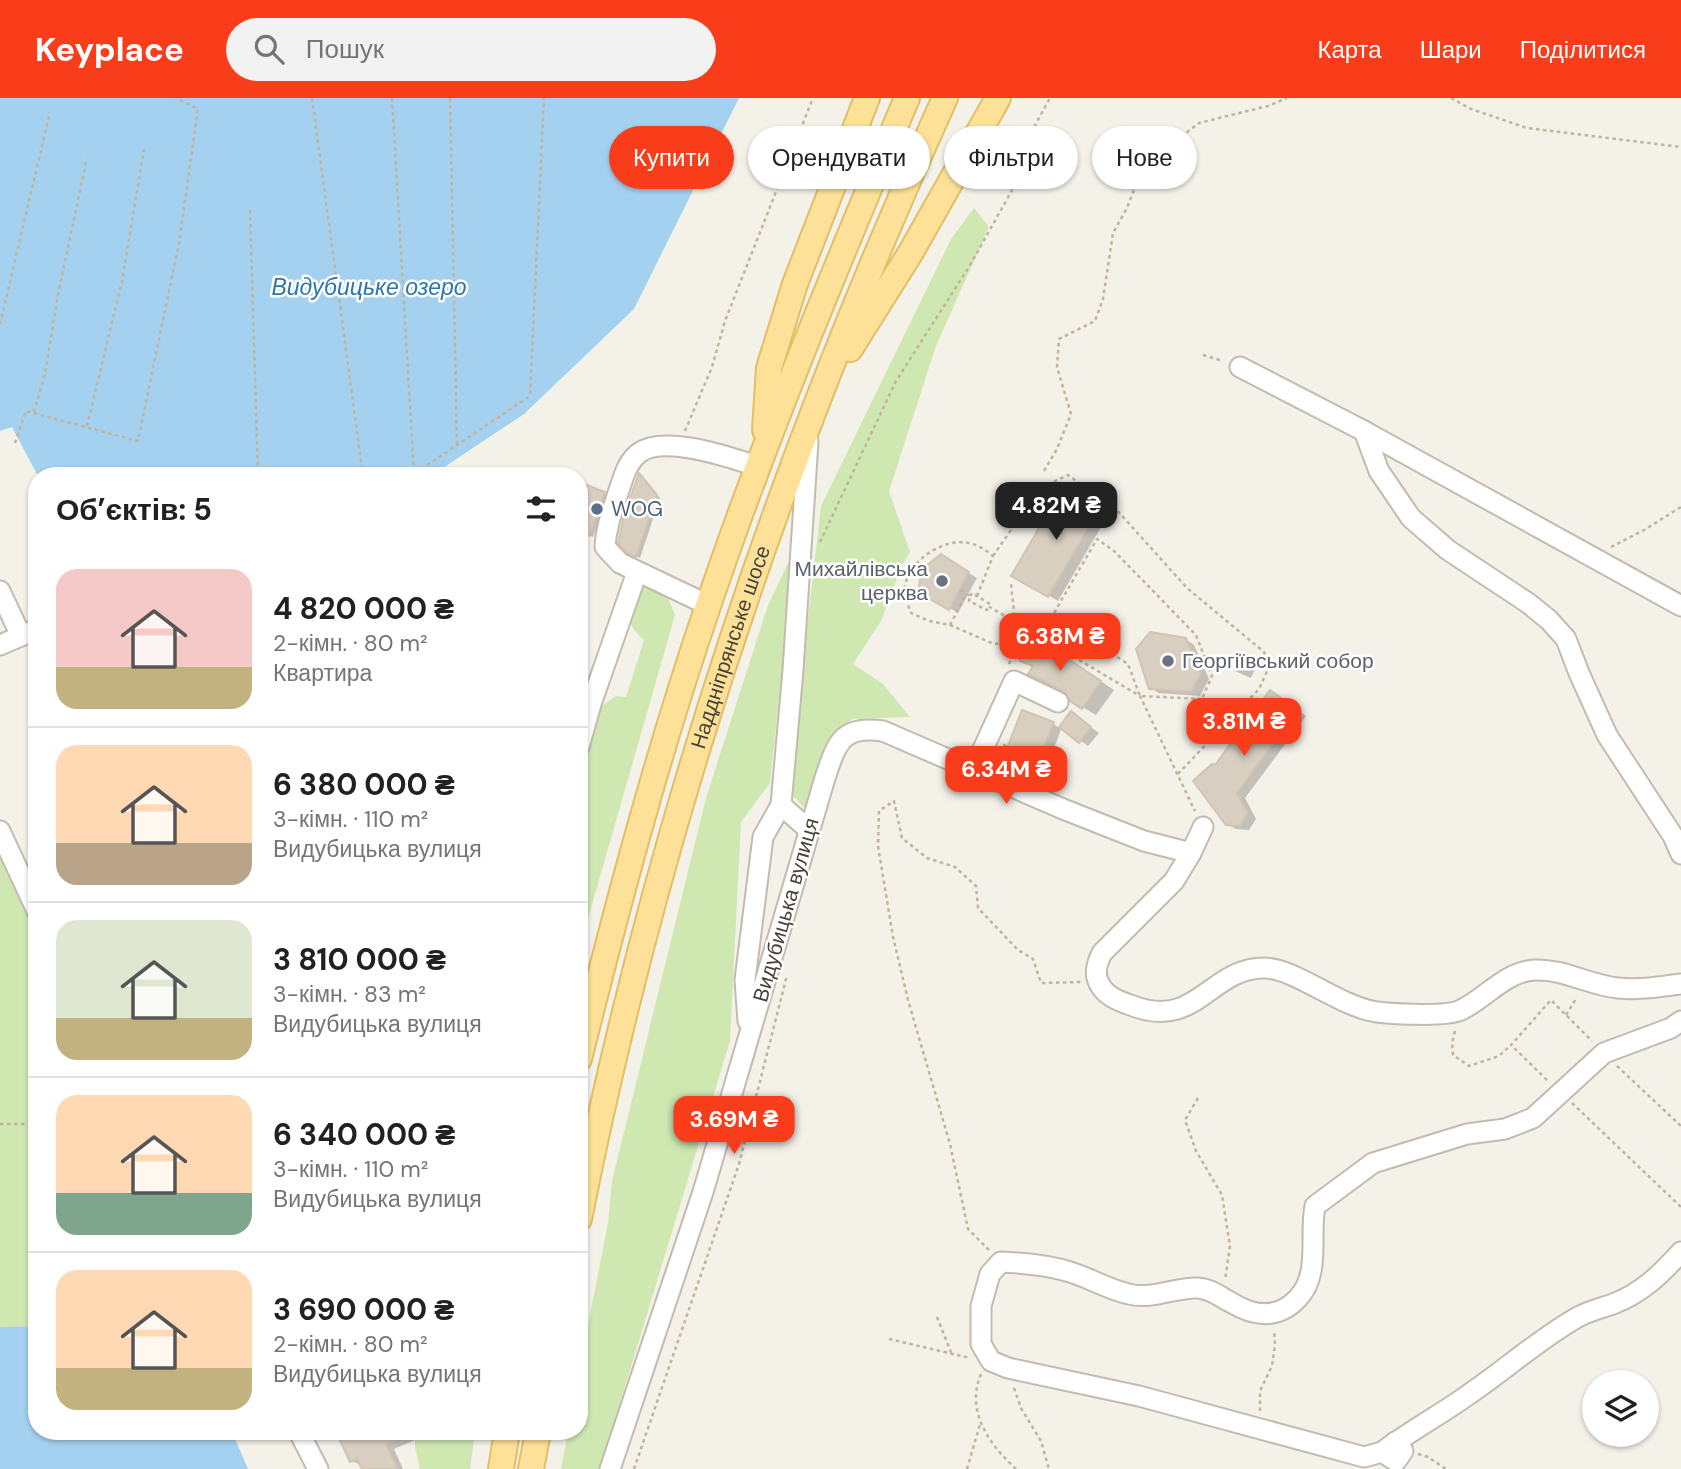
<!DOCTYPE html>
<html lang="uk">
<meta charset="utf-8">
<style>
body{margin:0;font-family:"DM Sans",sans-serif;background:#f2f2f2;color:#202124;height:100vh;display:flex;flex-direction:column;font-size:26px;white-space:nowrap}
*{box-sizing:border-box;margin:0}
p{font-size:23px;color:#757577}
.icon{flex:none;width:38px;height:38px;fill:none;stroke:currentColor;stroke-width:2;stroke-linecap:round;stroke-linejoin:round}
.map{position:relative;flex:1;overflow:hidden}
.side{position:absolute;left:28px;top:369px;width:560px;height:973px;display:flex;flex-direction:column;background:#fff;border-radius:28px;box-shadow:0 2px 5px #0004}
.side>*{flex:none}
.top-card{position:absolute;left:609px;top:28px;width:665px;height:63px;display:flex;gap:14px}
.buttons{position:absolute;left:1582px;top:1272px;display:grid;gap:14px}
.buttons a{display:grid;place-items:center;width:77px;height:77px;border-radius:50%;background:#fff;box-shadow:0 2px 5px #0004;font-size:35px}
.price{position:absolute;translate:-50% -60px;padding:0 16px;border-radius:14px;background:#f93d1b;color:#fff;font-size:23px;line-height:46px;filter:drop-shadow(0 2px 4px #0008)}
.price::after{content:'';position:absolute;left:50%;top:42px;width:21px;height:16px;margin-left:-10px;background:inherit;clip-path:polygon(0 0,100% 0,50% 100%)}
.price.on{background:#222;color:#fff}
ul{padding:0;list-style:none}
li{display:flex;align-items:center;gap:21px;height:175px;padding:0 28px}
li+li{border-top:2px solid #e0e0e0}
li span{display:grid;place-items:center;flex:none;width:196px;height:140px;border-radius:21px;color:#555}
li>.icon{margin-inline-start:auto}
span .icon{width:84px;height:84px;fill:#fffc;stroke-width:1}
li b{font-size:30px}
h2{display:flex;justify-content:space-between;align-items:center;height:84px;padding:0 28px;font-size:30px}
.pill{padding:0 24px;border-radius:32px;background:#fff;box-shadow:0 2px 5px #0004;font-size:24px;line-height:63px}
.pill.on{background:#f93d1b;color:#fff}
header{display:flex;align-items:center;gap:42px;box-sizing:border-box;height:98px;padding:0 35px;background:#f93d1b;color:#fff}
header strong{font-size:33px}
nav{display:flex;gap:38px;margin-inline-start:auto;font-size:24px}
.search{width:490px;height:63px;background:#f2f2f2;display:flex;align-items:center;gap:18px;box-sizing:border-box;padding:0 24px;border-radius:38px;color:#757577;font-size:26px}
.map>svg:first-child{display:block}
.green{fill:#cfe8b2}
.water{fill:#a5d1f0}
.shadow{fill:#0003}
.building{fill:#d9cfc1;stroke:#d1c4b1;stroke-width:2}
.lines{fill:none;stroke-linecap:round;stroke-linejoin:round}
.minor-casing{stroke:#c3bbae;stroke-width:23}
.major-casing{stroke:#e3be67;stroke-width:28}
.path{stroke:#c1b49c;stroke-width:2.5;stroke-dasharray:3.5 3.5;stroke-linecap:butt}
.minor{stroke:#fff;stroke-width:19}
.major{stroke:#fde198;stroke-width:24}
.service-dot{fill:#5c6f8a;stroke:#fff;stroke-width:2.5}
.worship-dot{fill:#6b7280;stroke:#fff;stroke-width:2.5}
.labels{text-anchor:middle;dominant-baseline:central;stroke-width:5;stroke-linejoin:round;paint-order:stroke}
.service-label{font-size:21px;fill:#4e5e75;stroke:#fff;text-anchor:start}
.worship-label{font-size:21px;fill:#5b616d;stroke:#fff;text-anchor:end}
.street-label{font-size:21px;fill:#484137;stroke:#fff}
.water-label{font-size:23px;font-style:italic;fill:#2e77ac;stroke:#fff}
</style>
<header>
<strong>Keyplace</strong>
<div class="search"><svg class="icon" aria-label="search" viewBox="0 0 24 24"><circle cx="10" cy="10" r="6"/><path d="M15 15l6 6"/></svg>Пошук</div>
<nav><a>Карта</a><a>Шари</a><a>Поділитися</a></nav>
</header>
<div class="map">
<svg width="1681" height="1371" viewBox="0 0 1681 1371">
<rect width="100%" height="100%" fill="#f4f1e9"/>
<!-- green -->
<g class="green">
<polygon points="974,110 989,129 936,248 889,393 910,454 902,467 881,523 853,566 883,586 910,619 852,621 830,643 813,702 804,709 788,693 821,408 951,141"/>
<polygon points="791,459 783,562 770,685 741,724 730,943 600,1371 561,1371 568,1334 579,1334 579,1273 608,1125 612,1083 706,700 768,507"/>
<path d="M 643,488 L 668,500 L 675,517 L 579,852 L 579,685 L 599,610 L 616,598 L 626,599 L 644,542 C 622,522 629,514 637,489 Z"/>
<polygon points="0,733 37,813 37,1228 0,1229"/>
<polygon points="415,1334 475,1334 470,1371 420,1371 415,1349"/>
</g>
<!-- water -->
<g class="water">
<polygon points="0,0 739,0 634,211 524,316 431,378 38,378 12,329 0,333"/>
<polygon points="37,1228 37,1334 232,1334 248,1371 0,1371 0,1229"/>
</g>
<!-- shadow -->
<g class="shadow">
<polygon points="640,377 660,400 640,460 628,454"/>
<polygon points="579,386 608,398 593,439 579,434"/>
<polygon points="1064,391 1108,417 1058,503 1014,477"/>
<polygon points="941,458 977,480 958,515 920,493"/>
<polygon points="1185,541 1194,547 1209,581 1200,598 1159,595 1150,590"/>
<polygon points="1032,547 1044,554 1061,557 1114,592 1096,617 1071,602 1066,594 1021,561"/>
<polygon points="1239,562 1256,569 1251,580 1235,573"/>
<polygon points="1279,599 1306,618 1245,700 1256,721 1249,732 1236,731 1227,726 1215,670"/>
<polygon points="1072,615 1099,635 1088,648 1062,629 1043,679 1011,664 1053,626 1060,630"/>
<polygon points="340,1334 411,1334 415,1342 394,1351 403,1371 364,1371 362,1367 351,1363 338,1335"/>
</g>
<!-- building -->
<g class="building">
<polygon points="639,375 657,397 636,459 627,455 618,445 624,417"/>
<polygon points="579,384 605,394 589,438 579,435"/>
<polygon points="1063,389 1100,410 1048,499 1011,478"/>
<polygon points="941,456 969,474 949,512 918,494 922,471"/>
<polygon points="1150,534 1186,540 1201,576 1191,594 1149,591 1136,551"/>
<polygon points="1026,545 1032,545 1043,554 1047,547 1101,583 1082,611 1070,603 1064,593 1028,576 1033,568 1020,563 1018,556 1020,548"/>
<polygon points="1270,592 1298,612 1237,695 1248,715 1240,728 1226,727 1193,683 1212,666 1215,667"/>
<polygon points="1022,612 1054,624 1034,675 1002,663"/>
<polygon points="1071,613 1091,629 1079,645 1059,629"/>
<polygon points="336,1334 415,1334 386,1346 398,1371 362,1371 357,1361 350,1364"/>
</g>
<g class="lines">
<!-- minor casing -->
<g class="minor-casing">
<g id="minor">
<polyline points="1240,269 1364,333 1681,508"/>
<polyline points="1364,333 1379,373 1411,420 1448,452 1528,505 1549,522 1566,541 1579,575 1607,637 1673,738 1681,756"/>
<polyline points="808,344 793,572 781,707 809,732"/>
<polyline points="0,493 21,538"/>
<path d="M 708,507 L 620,465 L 605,449 C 606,429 613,411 619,392 C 624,378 627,364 639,355 C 664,336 732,360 759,369"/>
<polyline points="0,547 37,531"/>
<polyline points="579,649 591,606 637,474"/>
<polyline points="974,671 1014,583 1058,604"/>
<polyline points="0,733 37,813"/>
<path d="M 1191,755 L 1174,783 L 1102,855 C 1096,867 1093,878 1102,890 C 1109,900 1122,904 1133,908 C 1197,932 1210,870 1264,870 C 1295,870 1340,909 1377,914 C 1394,916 1447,919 1461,912 C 1486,900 1506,873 1535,872 C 1564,871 1589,887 1618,890 C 1639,892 1660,889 1681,886"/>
<polyline points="748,923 745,882 763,739 781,707"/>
<polyline points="299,1334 318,1371"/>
<path d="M 1395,1344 L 1403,1353 L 1396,1363 L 1382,1354 C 1410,1333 1440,1317 1468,1297 C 1505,1272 1539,1241 1578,1219 C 1589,1213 1602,1210 1613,1206 C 1642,1195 1661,1176 1681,1154"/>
<path d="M 1382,1354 L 1364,1359 L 1139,1298 L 1008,1270 L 991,1263 L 981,1246 L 981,1208 L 990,1176 L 1001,1164 C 1024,1165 1048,1167 1070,1174 C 1090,1180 1109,1192 1129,1196 C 1151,1202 1176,1189 1198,1190 C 1212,1191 1220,1199 1232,1205 C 1255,1219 1279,1221 1298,1200 C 1321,1176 1309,1137 1315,1108 L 1373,1065 L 1467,1036 L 1505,1031 L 1533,1020 L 1604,955 L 1671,930 L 1681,923"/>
<path d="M 610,1371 L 703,1094 L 825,680 C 837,644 842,627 883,633 L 1063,711 L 1144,743 L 1191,755 L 1203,729"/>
</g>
</g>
<!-- major casing -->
<g class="major-casing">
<g id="major">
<polyline points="850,251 911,154 998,0"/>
<polyline points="765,332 769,270 795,186 867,0"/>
<path d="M 579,961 C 617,809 657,657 708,508 C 766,336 837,167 907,0"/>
<path id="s1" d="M 579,1121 C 656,732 781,360 945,0"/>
<polyline points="501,1371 507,1334"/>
<polyline points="531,1371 538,1334"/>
</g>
</g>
<!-- path -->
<g class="path">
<polyline points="312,0 363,378"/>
<polyline points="392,0 414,376"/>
<polyline points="450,0 457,347"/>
<polyline points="1451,0 1471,11 1527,30 1681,49"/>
<polyline points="250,112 258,378"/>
<polyline points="0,226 50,14"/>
<polyline points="1203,257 1223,263"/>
<polyline points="34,314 45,276 58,196 87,60"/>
<polyline points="87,328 122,183 144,51"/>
<polyline points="685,333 712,269 725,223 813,0"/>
<polyline points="15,345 26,313 138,343 179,145 198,11 176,0"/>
<polyline points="1044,373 1057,351 1071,316 1057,269 1059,241 1095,223 1103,201 1113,135 1127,110 1142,71 1160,55 1199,25 1268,8 1287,0"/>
<polyline points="402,378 414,376 530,298 544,0"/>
<polyline points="820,444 896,283 969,169 1020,78 1033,31 1050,0"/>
<polyline points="1611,449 1644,432 1681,409"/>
<polyline points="993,458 1040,390 1068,377 1115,410 1187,490 1264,554 1268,571 1259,591 1177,677"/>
<polyline points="960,492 970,498 969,503 987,512 988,508 1140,598 1195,713"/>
<polyline points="970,498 972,495 990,506 988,508"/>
<path d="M 977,498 L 993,458 C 986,452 978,447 969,445 C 941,439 905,466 904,494 C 904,501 909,508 911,515 L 929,523 L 950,527 L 994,546 L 1015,544"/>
<polyline points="1053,517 1128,566 1140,598 1202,601 1231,621"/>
<polyline points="950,527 966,496"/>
<polyline points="1040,539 1097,441 1114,453 1196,537 1212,578 1202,601"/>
<path d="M 1009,566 C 1020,542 1013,511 1011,485"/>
<polyline points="1003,647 1007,648 1004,656"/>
<polyline points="1566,917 1577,899"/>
<polyline points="1455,933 1452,945 1453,957 1469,968 1499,958 1511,947"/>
<polyline points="1617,968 1681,1028"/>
<polyline points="1547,982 1511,947 1551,902 1592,943"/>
<polyline points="1198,1000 1185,1022 1196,1053 1222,1097 1230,1148 1225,1182"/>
<polyline points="1572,1005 1681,1109"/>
<polyline points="0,1026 37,1026"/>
<polyline points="989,1152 968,1131 950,1046 908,902 893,839 878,748 879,713 894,703 902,740 927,760 955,769 976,788 978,810 1018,852 1033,861 1041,885 1082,884"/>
<polyline points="937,1219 952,1257"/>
<polyline points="889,1241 970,1260"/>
<path d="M 981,1276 C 965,1314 990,1347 1016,1371"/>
<polyline points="1014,1290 1021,1310 1041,1343 1049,1371"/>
<polyline points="1260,1313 1260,1293 1272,1268 1275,1246 1274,1232"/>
<polyline points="1418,1356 1428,1359 1446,1371"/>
<polyline points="634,1371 739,1066 787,877"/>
<polyline points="967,1371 980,1326"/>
</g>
<!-- minor -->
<use href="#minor" class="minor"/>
<!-- major -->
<use href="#major" class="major"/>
</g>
<!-- markers -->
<circle class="service-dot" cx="597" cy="411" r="7"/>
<g class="worship-dot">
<circle cx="942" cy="483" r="7"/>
<circle cx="1168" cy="563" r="7"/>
</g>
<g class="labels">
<!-- service labels -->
<g class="service-label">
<text x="611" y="411">WOG</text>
</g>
<!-- worship labels -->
<g class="worship-label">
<text x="928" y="471">Михайлівська<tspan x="928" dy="24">церква</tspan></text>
<text x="1182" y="563" text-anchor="start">Георгіївський собор</text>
</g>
<!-- street labels -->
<g class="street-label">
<text stroke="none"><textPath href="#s1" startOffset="592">Наддніпрянське шосе</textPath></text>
<text transform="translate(786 812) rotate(-74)">Видубицька вулиця</text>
</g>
<!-- water labels -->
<g class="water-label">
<text x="369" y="189">Видубицьке озеро</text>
</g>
</g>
</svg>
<div class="buttons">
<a><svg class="icon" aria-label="layers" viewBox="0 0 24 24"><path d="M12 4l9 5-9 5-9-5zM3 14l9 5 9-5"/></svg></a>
</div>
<b class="price on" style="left:1056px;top:444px">4.82M ₴</b>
<b class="price" style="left:1060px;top:575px">6.38M ₴</b>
<b class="price" style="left:1244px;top:660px">3.81M ₴</b>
<b class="price" style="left:1006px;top:708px">6.34M ₴</b>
<b class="price" style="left:734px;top:1058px">3.69M ₴</b>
<div class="top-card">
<a class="pill on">Купити</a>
<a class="pill">Орендувати</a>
<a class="pill">Фільтри</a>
<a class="pill">Нове</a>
</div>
<section class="side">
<h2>Об’єктів: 5<svg class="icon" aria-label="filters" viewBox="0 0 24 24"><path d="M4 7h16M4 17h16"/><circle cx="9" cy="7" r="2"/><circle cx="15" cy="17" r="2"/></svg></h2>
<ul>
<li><span style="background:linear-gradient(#f6c9c9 70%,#c2b280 0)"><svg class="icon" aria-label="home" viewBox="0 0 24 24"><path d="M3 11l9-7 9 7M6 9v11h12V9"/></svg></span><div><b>4 820 000 ₴</b><p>2-кімн. · 80 m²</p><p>Квартира</p></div></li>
<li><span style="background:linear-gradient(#ffd9b3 70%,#b9a48a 0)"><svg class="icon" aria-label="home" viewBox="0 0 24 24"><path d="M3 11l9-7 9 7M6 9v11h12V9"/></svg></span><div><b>6 380 000 ₴</b><p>3-кімн. · 110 m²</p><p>Видубицька вулиця</p></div></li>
<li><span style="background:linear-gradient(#dfe7d0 70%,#c2b280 0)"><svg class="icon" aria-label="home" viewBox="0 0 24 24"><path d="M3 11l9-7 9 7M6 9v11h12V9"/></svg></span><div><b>3 810 000 ₴</b><p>3-кімн. · 83 m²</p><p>Видубицька вулиця</p></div></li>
<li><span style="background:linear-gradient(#ffd9b3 70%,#7fa58c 0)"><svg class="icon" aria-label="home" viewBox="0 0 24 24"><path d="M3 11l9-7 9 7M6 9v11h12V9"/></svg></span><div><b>6 340 000 ₴</b><p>3-кімн. · 110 m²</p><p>Видубицька вулиця</p></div></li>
<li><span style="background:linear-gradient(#ffd9b3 70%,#c2b280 0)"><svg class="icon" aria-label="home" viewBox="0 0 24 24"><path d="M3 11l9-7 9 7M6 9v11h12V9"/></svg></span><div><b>3 690 000 ₴</b><p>2-кімн. · 80 m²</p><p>Видубицька вулиця</p></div></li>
</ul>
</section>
</div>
